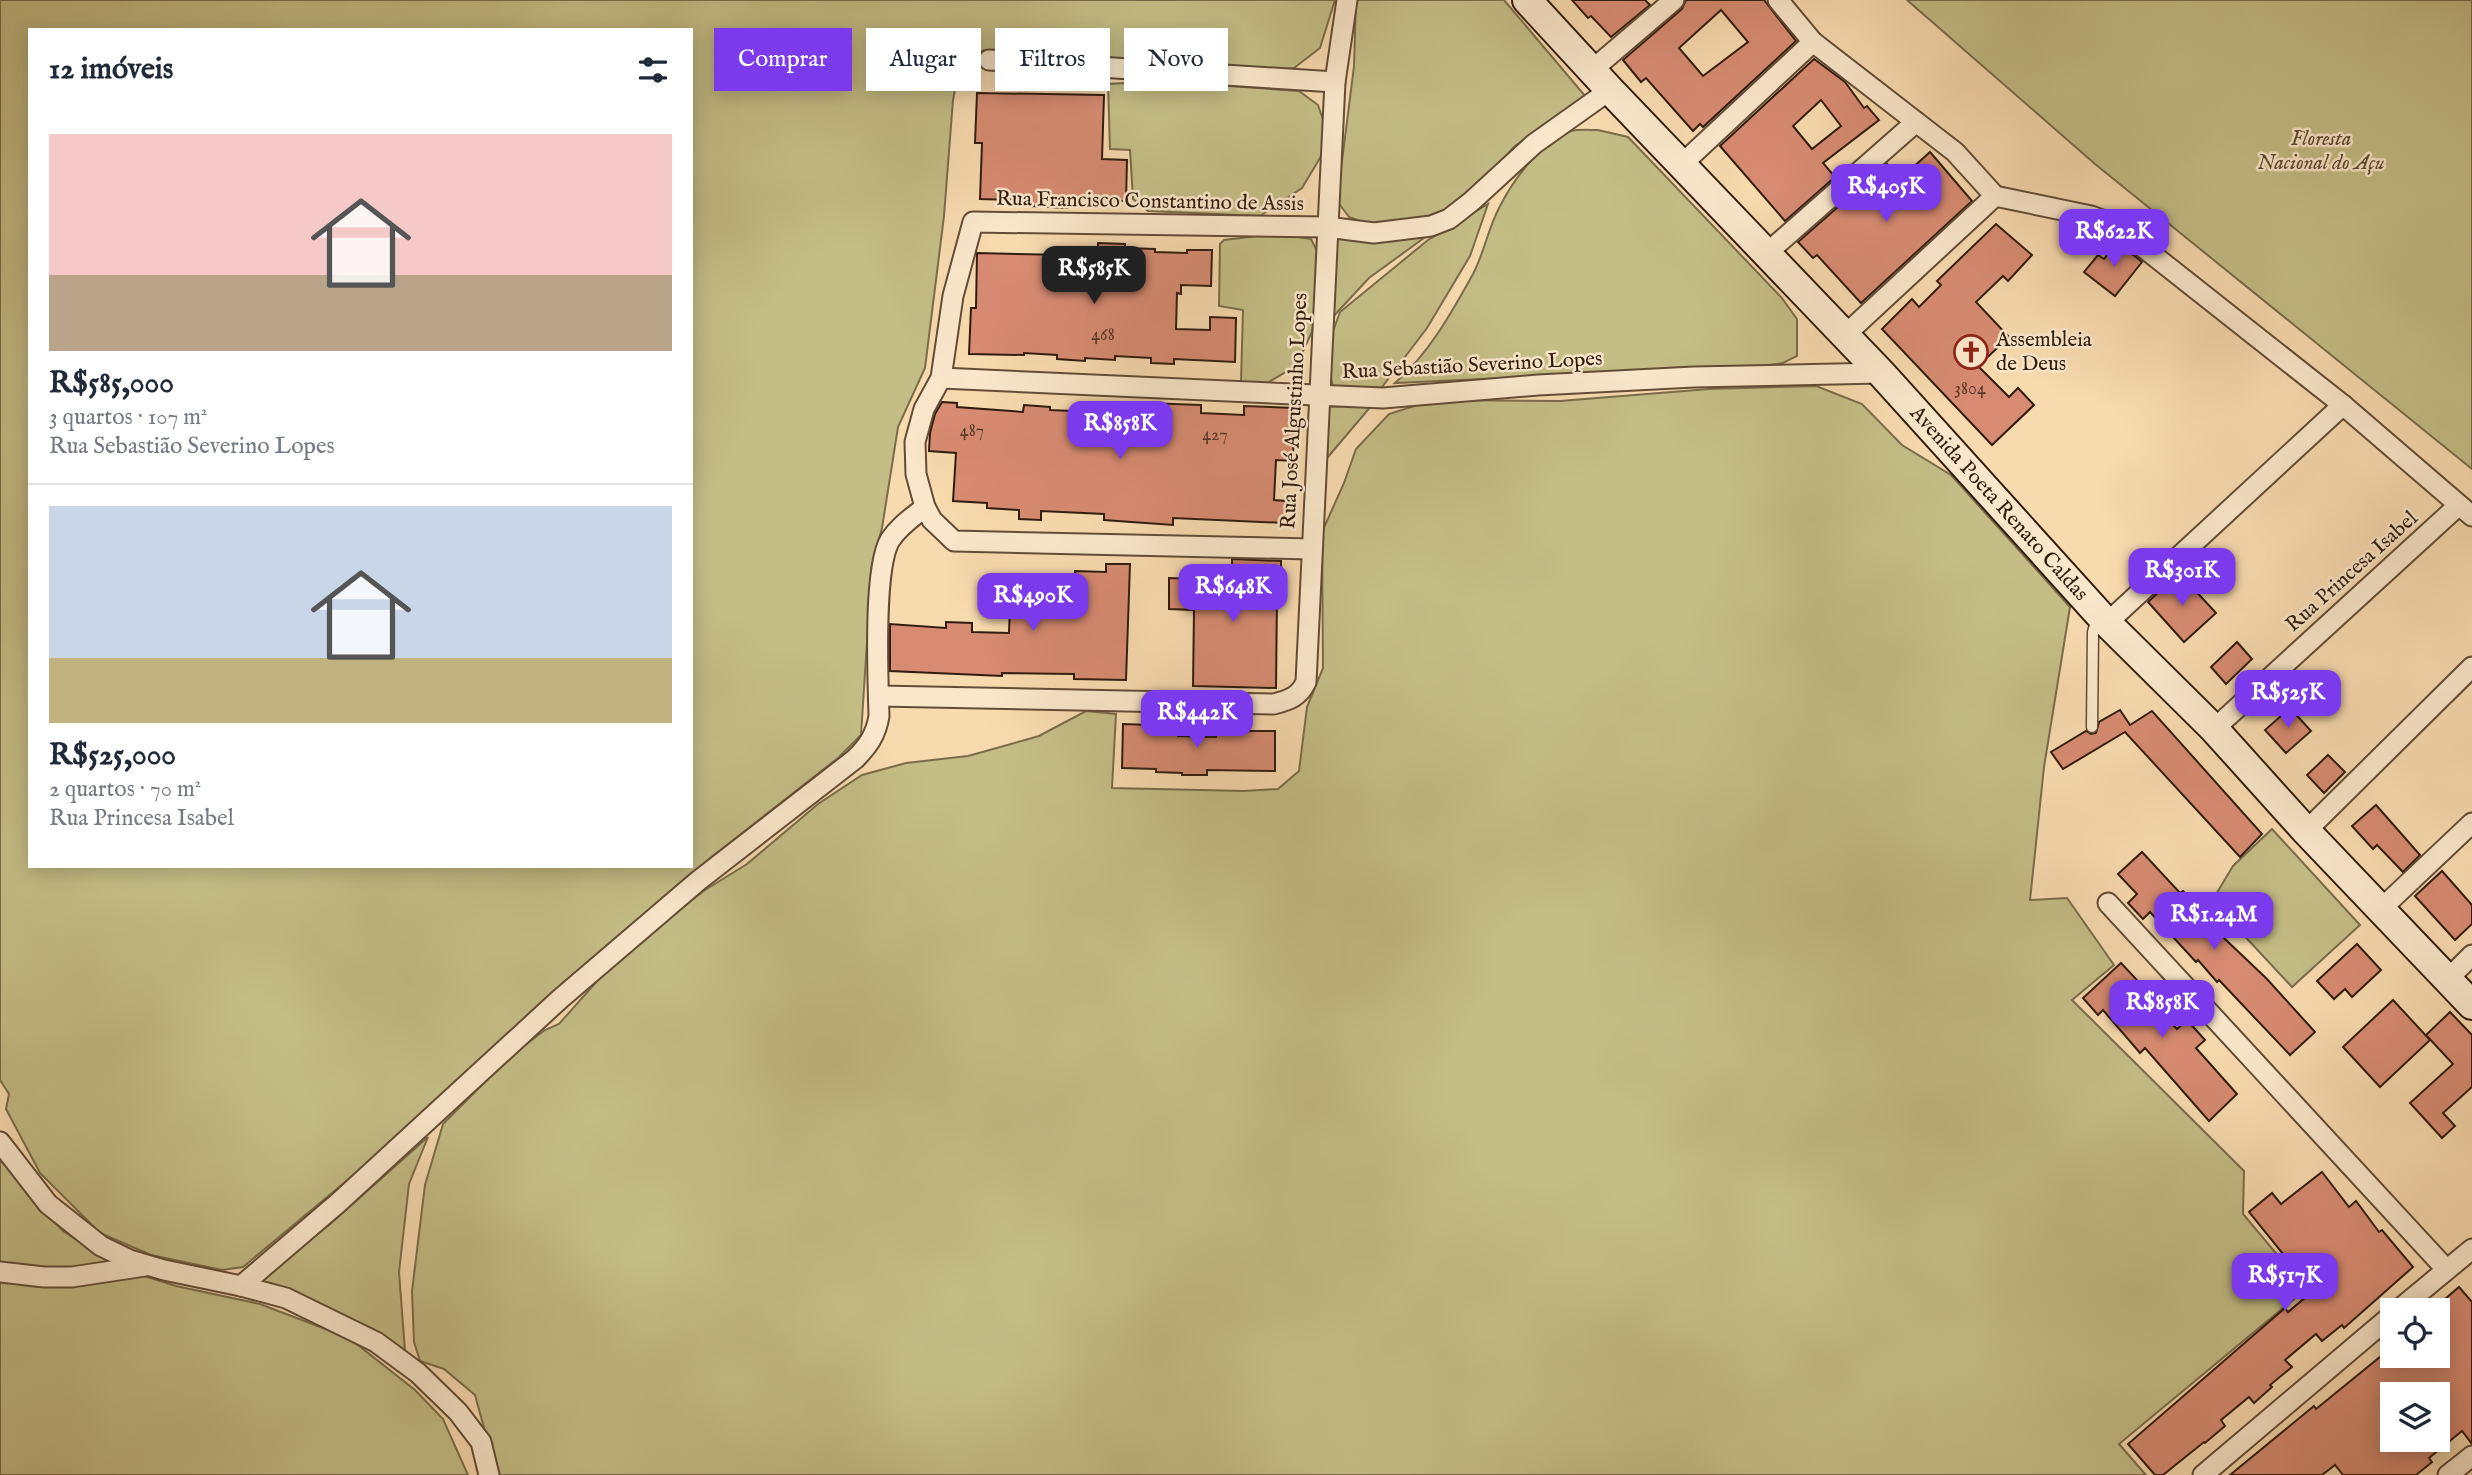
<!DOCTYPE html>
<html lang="pt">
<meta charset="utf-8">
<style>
body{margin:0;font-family:"IM FELL English",serif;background:#f6f6f7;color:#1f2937;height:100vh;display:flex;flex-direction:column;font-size:26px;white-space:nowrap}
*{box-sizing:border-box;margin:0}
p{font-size:23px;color:#747a83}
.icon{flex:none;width:38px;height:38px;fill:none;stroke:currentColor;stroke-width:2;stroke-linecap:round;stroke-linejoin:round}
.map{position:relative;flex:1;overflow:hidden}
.panel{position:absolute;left:28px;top:28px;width:665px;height:840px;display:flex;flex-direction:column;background:#fff;border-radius:0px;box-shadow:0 4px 18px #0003}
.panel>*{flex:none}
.hud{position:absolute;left:714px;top:28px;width:665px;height:63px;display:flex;gap:14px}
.controls{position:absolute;left:2380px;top:1298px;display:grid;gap:14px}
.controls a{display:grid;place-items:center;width:70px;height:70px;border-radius:0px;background:#fff;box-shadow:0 4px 18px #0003;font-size:35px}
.price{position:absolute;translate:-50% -60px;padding:0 16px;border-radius:14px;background:#7c3aed;color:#fff;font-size:23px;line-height:46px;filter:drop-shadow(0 2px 4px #0008)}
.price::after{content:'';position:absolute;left:50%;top:42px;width:21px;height:16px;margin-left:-10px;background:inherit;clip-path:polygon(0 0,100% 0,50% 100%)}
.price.active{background:#222;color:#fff}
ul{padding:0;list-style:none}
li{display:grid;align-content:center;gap:14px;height:371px;padding:0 21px}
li+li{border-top:2px solid #e0e1e3}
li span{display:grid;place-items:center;height:217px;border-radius:0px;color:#555}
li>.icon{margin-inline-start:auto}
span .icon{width:126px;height:126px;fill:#fffc;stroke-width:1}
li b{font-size:30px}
h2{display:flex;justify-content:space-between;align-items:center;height:84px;padding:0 21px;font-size:30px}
.pill{padding:0 24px;border-radius:0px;background:#fff;box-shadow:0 4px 18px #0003;font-size:24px;line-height:63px}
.pill.active{background:#7c3aed;color:#fff}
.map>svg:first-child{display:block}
.green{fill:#c4bd86;stroke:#7a6c4a;stroke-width:2;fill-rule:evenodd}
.building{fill:#d78b72;stroke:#311c0d;stroke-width:2;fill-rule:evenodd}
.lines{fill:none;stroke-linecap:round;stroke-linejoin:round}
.lane-casing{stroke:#634c36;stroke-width:13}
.street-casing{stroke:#634c36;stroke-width:23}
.secondary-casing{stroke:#311c0d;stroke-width:32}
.lane{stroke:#fae7cb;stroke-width:10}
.street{stroke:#fae7cb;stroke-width:19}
.secondary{stroke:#fae7cb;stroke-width:28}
.labels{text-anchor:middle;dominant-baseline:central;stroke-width:5;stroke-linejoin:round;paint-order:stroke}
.number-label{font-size:18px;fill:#5a3826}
.park-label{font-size:21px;font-style:italic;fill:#5d4c31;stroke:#fae7cb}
.street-label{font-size:21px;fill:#311c0d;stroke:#fae7cb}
.poi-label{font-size:21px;fill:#311c0d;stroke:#fae7cb;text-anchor:start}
</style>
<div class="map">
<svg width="2472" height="1475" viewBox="0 0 2472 1475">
<rect width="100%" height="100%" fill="#f8daaf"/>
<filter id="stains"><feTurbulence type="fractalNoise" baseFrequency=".00286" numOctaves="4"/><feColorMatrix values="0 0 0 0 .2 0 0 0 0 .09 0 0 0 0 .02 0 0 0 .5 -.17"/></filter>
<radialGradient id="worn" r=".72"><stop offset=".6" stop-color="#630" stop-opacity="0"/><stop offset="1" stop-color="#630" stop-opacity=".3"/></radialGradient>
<!-- green -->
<g class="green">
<path d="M 0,0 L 1335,0 L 1320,48 L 1294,68 L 1267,70 L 984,50 L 960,65 L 953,100 L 944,216 L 925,368 L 898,427 L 882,528 L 872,565 L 861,735 L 838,758 L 709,859 L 391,1144 L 243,1267 L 222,1270 L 151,1255 L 100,1233 L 40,1173 L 6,1109 L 9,1094 L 0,1080 ZM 30,30 L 691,30 L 691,866 L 30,866 Z"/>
<polygon points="1356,0 1504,0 1586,97 1515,146 1476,188 1442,216 1371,225 1349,217 1337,201 1354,66"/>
<polygon points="1907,0 2472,0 2472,469 2095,164"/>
<polygon points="1160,81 1299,91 1318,105 1326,128 1323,153 1302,188 1260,216 1148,211 1133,199 1130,150 1110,149 1108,84"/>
<path d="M 1598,130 L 1628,137 L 1781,297 L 1797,319 L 1797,356 L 1783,363 L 1762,366 L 1395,383 C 1428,355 1452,312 1473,274 C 1484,253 1488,229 1499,208 C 1512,182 1542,139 1571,131 C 1579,129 1590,130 1598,130 Z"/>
<polygon points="1488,204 1470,256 1427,328 1379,391 1334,391 1325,353 1340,312 1428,240"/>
<polygon points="1258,236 1292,236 1311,239 1319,255 1316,297 1312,332 1296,366 1267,383 1241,382 1243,310 1219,306 1220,244 1224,240"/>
<polygon points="1335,236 1424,238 1369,278 1331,319"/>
<polygon points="1816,386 1862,404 1902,445 1951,475 2070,607 2044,767 2030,900 2067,898 2114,965 2072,1000 2244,1171 2243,1214 2306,1289 2119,1444 2146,1475 497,1475 475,1395 444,1369 420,1361 414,1342 412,1291 425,1185 443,1124 513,1054 545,1030 559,1024 622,953 705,890 747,864 818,804 862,775 906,763 968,756 1039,736 1086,711 1116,714 1112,788 1244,791 1278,789 1299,771 1307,707 1323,668 1322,532 1344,483 1356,449 1389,414 1433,400 1560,401 1709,389"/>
<polygon points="1372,405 1322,464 1325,407"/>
<polygon points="2272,829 2360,925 2292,987 2212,901 2233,866"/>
<polygon points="428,1137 409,1184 399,1272 405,1351 353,1320 254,1283 329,1225"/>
<polygon points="0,1150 37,1203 63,1231 104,1257 112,1266 176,1286 260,1304 349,1338 415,1390 443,1419 468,1475 0,1475"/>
</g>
<!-- building -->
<g class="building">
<polygon points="1572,0 1645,0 1650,5 1611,37 1591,16 1588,18"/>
<path d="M 1686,0 L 1764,0 L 1796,41 L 1703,127 L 1700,124 L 1693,131 L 1646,78 L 1641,82 L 1623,60 L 1682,9 ZM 1721,10 L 1748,42 L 1703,76 L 1679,48 Z"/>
<path d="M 1814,59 L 1845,82 L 1864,108 L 1867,106 L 1879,120 L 1823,163 L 1835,177 L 1785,221 L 1720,146 ZM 1821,100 L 1841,126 L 1812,149 L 1793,126 Z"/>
<polygon points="977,93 1104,95 1102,159 1127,160 1126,201 1068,199 1067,208 1012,205 1012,200 980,199 982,143 975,143"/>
<polygon points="1930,152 1972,201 1861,303 1817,255 1813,258 1798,242 1887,164 1900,179"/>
<polygon points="1996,224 2032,255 2008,281 2003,276 1976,302 2009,337 1978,366 2009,397 2018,388 2034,405 1992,445 1882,329 1912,299 1919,307 1941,285 1937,281"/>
<polygon points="2117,242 2142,262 2115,296 2084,272 2098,255 2104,259"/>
<polygon points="1098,243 1125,244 1125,248 1155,249 1155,252 1187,253 1187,250 1212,250 1211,286 1181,285 1181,294 1177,293 1176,329 1210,330 1210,317 1236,318 1235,362 1174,359 1174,364 1151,363 1151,358 1115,356 1115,360 1085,358 1085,361 1057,359 1057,355 1024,353 1024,355 969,354 971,308 976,308 977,253 1065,255 1066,249 1098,250"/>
<polygon points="942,402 957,403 957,407 1023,412 1024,405 1050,407 1050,410 1118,413 1118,409 1146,410 1146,403 1201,405 1201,413 1244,415 1244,406 1294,408 1293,461 1276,460 1274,500 1286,501 1285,523 1173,518 1173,525 1104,520 1104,514 1041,511 1041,520 1019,519 1019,510 987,508 987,503 953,501 956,453 929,451 930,433 935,414"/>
<polygon points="1232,559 1281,561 1281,596 1277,595 1276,688 1193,686 1194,610 1169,609 1169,578 1232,580"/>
<polygon points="1106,564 1130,564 1126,680 1074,679 1074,674 1002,673 1002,676 890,671 890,624 946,628 946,622 972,623 972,632 1009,633 1011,577 1075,579 1075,571 1106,572"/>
<polygon points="2179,573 2216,613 2184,642 2148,602"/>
<polygon points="2237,642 2252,659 2226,684 2211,667"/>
<polygon points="2290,708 2311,731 2286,753 2265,730"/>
<polygon points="2120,710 2130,725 2152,711 2262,834 2240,857 2125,732 2063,769 2051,752 2086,731 2091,734 2096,733 2099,722"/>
<polygon points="1123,724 1178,726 1178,736 1216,737 1216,725 1243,726 1243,731 1275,731 1275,771 1207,770 1207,775 1182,775 1182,773 1156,772 1156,769 1122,768"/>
<polygon points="2328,755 2345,772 2324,793 2307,775"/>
<polygon points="2376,805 2420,855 2403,872 2377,845 2373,849 2352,826"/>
<polygon points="2142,852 2180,893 2183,891 2225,939 2267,979 2315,1032 2290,1055 2219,980 2217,982 2198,960 2196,962 2150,912 2143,919 2128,903 2137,894 2118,874"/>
<polygon points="2442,871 2472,905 2472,924 2455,940 2415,896"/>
<polygon points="2357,944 2381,970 2352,997 2345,989 2334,999 2317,981"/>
<polygon points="2121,963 2137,980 2133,983 2177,1029 2187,1020 2205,1040 2196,1048 2237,1094 2209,1121 2145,1048 2140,1053 2103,1010 2098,1015 2083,998"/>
<polygon points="2393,1000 2430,1040 2380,1087 2343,1047"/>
<polygon points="2450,1012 2472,1035 2472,1087 2443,1113 2455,1126 2442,1138 2410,1103 2453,1064 2426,1035"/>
<polygon points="2322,1172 2349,1207 2356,1201 2379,1232 2382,1230 2413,1267 2344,1328 2342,1325 2322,1341 2316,1334 2285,1360 2292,1367 2270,1385 2272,1387 2254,1403 2249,1397 2221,1420 2225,1426 2205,1443 2204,1442 2163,1475 2155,1475 2128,1444 2285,1308 2288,1312 2313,1291 2249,1212 2272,1193 2281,1204"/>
<path d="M 2459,1287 L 2472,1302 L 2472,1444 L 2462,1431 L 2429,1458 L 2432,1462 L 2416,1475 L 2343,1475 L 2335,1465 L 2322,1475 L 2230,1475 L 2314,1406 L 2316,1409 L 2391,1348 L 2392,1356 L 2438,1356 L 2438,1305 ZM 2392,1395 L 2438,1395 L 2438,1440 L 2392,1440 Z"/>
</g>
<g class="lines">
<!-- lane casing -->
<g class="lane-casing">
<polyline id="lane" points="2092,727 2093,632 2097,618"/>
</g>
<!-- street casing -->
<g class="street-casing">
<g id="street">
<polyline points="1778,0 1813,42 1955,152 1995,196 2091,216 2115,225 2343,405 2472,516"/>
<polyline points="989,60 1335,82"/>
<polyline points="1592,70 1674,0"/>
<polyline points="1681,165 1813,42"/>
<polyline points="1767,253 1916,122"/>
<polyline points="1845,335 1995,196"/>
<polyline points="941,378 1383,398 1538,385 1694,377 1881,373"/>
<polyline points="1311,549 954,541 932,520 925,507 916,474 915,442 924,409 941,378 953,296 973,222 1327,227 1374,233 1431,226 1449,219 1472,201 1534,144 1610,90"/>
<polyline points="2107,623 2343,405"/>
<path d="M 879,696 L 1274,704 C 1289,700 1299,697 1306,682 L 1335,82 L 1347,0"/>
<polyline points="2214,729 2459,505"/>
<polyline points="2306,831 2472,667"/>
<polyline points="2108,903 2446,1269"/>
<polyline points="2381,909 2472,823"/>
<polyline points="2448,979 2472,955"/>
<polyline points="0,1142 48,1204 101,1246 130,1260 164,1270 241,1286 286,1298 376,1342 418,1373 458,1412 481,1442 489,1475"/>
<polyline points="0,1272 44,1277 72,1277 145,1266"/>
<path d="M 241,1286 L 338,1203 L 560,999 L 698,881 L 855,759 C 868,746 876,735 879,716 C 878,679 873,569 890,540 C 899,526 913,517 925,507"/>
<polyline points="2397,1311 2472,1249"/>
<polyline points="2203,1475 2392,1315"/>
<polyline points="2448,1475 2472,1456"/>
</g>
</g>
<!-- secondary casing -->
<g class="secondary-casing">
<g id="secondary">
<path id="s1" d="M 1527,0 L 1610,90 L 1881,373 L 2107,623 L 2214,729 L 2306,831 L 2472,1005"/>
</g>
</g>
<!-- lane -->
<use href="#lane" class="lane"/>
<!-- street -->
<use href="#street" class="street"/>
<!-- secondary -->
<use href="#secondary" class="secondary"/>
</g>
<!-- icons -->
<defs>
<g id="church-ring" transform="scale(1.75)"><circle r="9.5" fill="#fae7cb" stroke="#8f2418" stroke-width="1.5"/><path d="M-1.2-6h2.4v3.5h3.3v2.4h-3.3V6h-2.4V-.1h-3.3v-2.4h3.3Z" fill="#8f2418"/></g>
</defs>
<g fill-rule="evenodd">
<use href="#church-ring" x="1971" y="352"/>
</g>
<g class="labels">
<!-- number labels -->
<g class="number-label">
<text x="1103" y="335">468</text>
<text x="1970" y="389">3804</text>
<text x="972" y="431">487</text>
<text x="1215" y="435">427</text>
</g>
<!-- park labels -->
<g class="park-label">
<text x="2321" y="139">Floresta<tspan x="2321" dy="24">Nacional do Açu</tspan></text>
</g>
<!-- street labels -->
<g class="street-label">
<text transform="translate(1150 202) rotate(1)">Rua Francisco Constantino de Assis</text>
<text transform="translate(1472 366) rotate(-3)">Rua Sebastião Severino Lopes</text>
<text transform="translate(1295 411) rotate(-87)">Rua José Algustinho Lopes</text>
<text stroke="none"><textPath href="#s1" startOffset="690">Avenida Poeta Renato Caldas</textPath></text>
<text transform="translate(2352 572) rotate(-42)">Rua Princesa Isabel</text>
</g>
<!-- poi labels -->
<g class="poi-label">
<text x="1996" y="340">Assembleia<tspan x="1996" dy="24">de Deus</tspan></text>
</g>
</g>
<rect width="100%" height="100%" filter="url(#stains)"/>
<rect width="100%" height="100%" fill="url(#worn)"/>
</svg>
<div class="controls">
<a><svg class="icon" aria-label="locate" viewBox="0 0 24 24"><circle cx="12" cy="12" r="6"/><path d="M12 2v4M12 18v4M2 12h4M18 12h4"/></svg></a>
<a><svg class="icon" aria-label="layers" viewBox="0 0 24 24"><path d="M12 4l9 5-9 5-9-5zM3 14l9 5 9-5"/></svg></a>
</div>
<b class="price" style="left:1886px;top:224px">R$405K</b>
<b class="price" style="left:2114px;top:269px">R$622K</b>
<b class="price active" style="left:1094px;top:306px">R$585K</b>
<b class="price" style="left:1120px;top:461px">R$858K</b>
<b class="price" style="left:2182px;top:608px">R$301K</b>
<b class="price" style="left:1233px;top:624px">R$648K</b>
<b class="price" style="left:1033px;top:633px">R$490K</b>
<b class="price" style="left:2288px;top:730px">R$525K</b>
<b class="price" style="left:1197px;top:750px">R$442K</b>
<b class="price" style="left:2214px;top:952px">R$1.24M</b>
<b class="price" style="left:2162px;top:1040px">R$858K</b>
<b class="price" style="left:2285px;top:1313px">R$517K</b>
<div class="hud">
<a class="pill active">Comprar</a>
<a class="pill">Alugar</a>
<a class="pill">Filtros</a>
<a class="pill">Novo</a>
</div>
<section class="panel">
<h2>12 imóveis<svg class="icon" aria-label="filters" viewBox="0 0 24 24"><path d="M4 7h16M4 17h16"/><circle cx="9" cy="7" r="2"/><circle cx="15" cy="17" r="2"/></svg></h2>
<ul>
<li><span style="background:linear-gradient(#f6c9c9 65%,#b9a48a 0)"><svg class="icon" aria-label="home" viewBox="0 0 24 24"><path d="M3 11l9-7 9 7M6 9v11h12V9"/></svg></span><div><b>R$585,000</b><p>3 quartos · 107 m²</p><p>Rua Sebastião Severino Lopes</p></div></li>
<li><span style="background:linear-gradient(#c9d6e8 70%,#c2b280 0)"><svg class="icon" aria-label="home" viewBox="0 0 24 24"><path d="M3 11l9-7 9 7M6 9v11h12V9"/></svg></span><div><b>R$525,000</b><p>2 quartos · 70 m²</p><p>Rua Princesa Isabel</p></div></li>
</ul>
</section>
</div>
